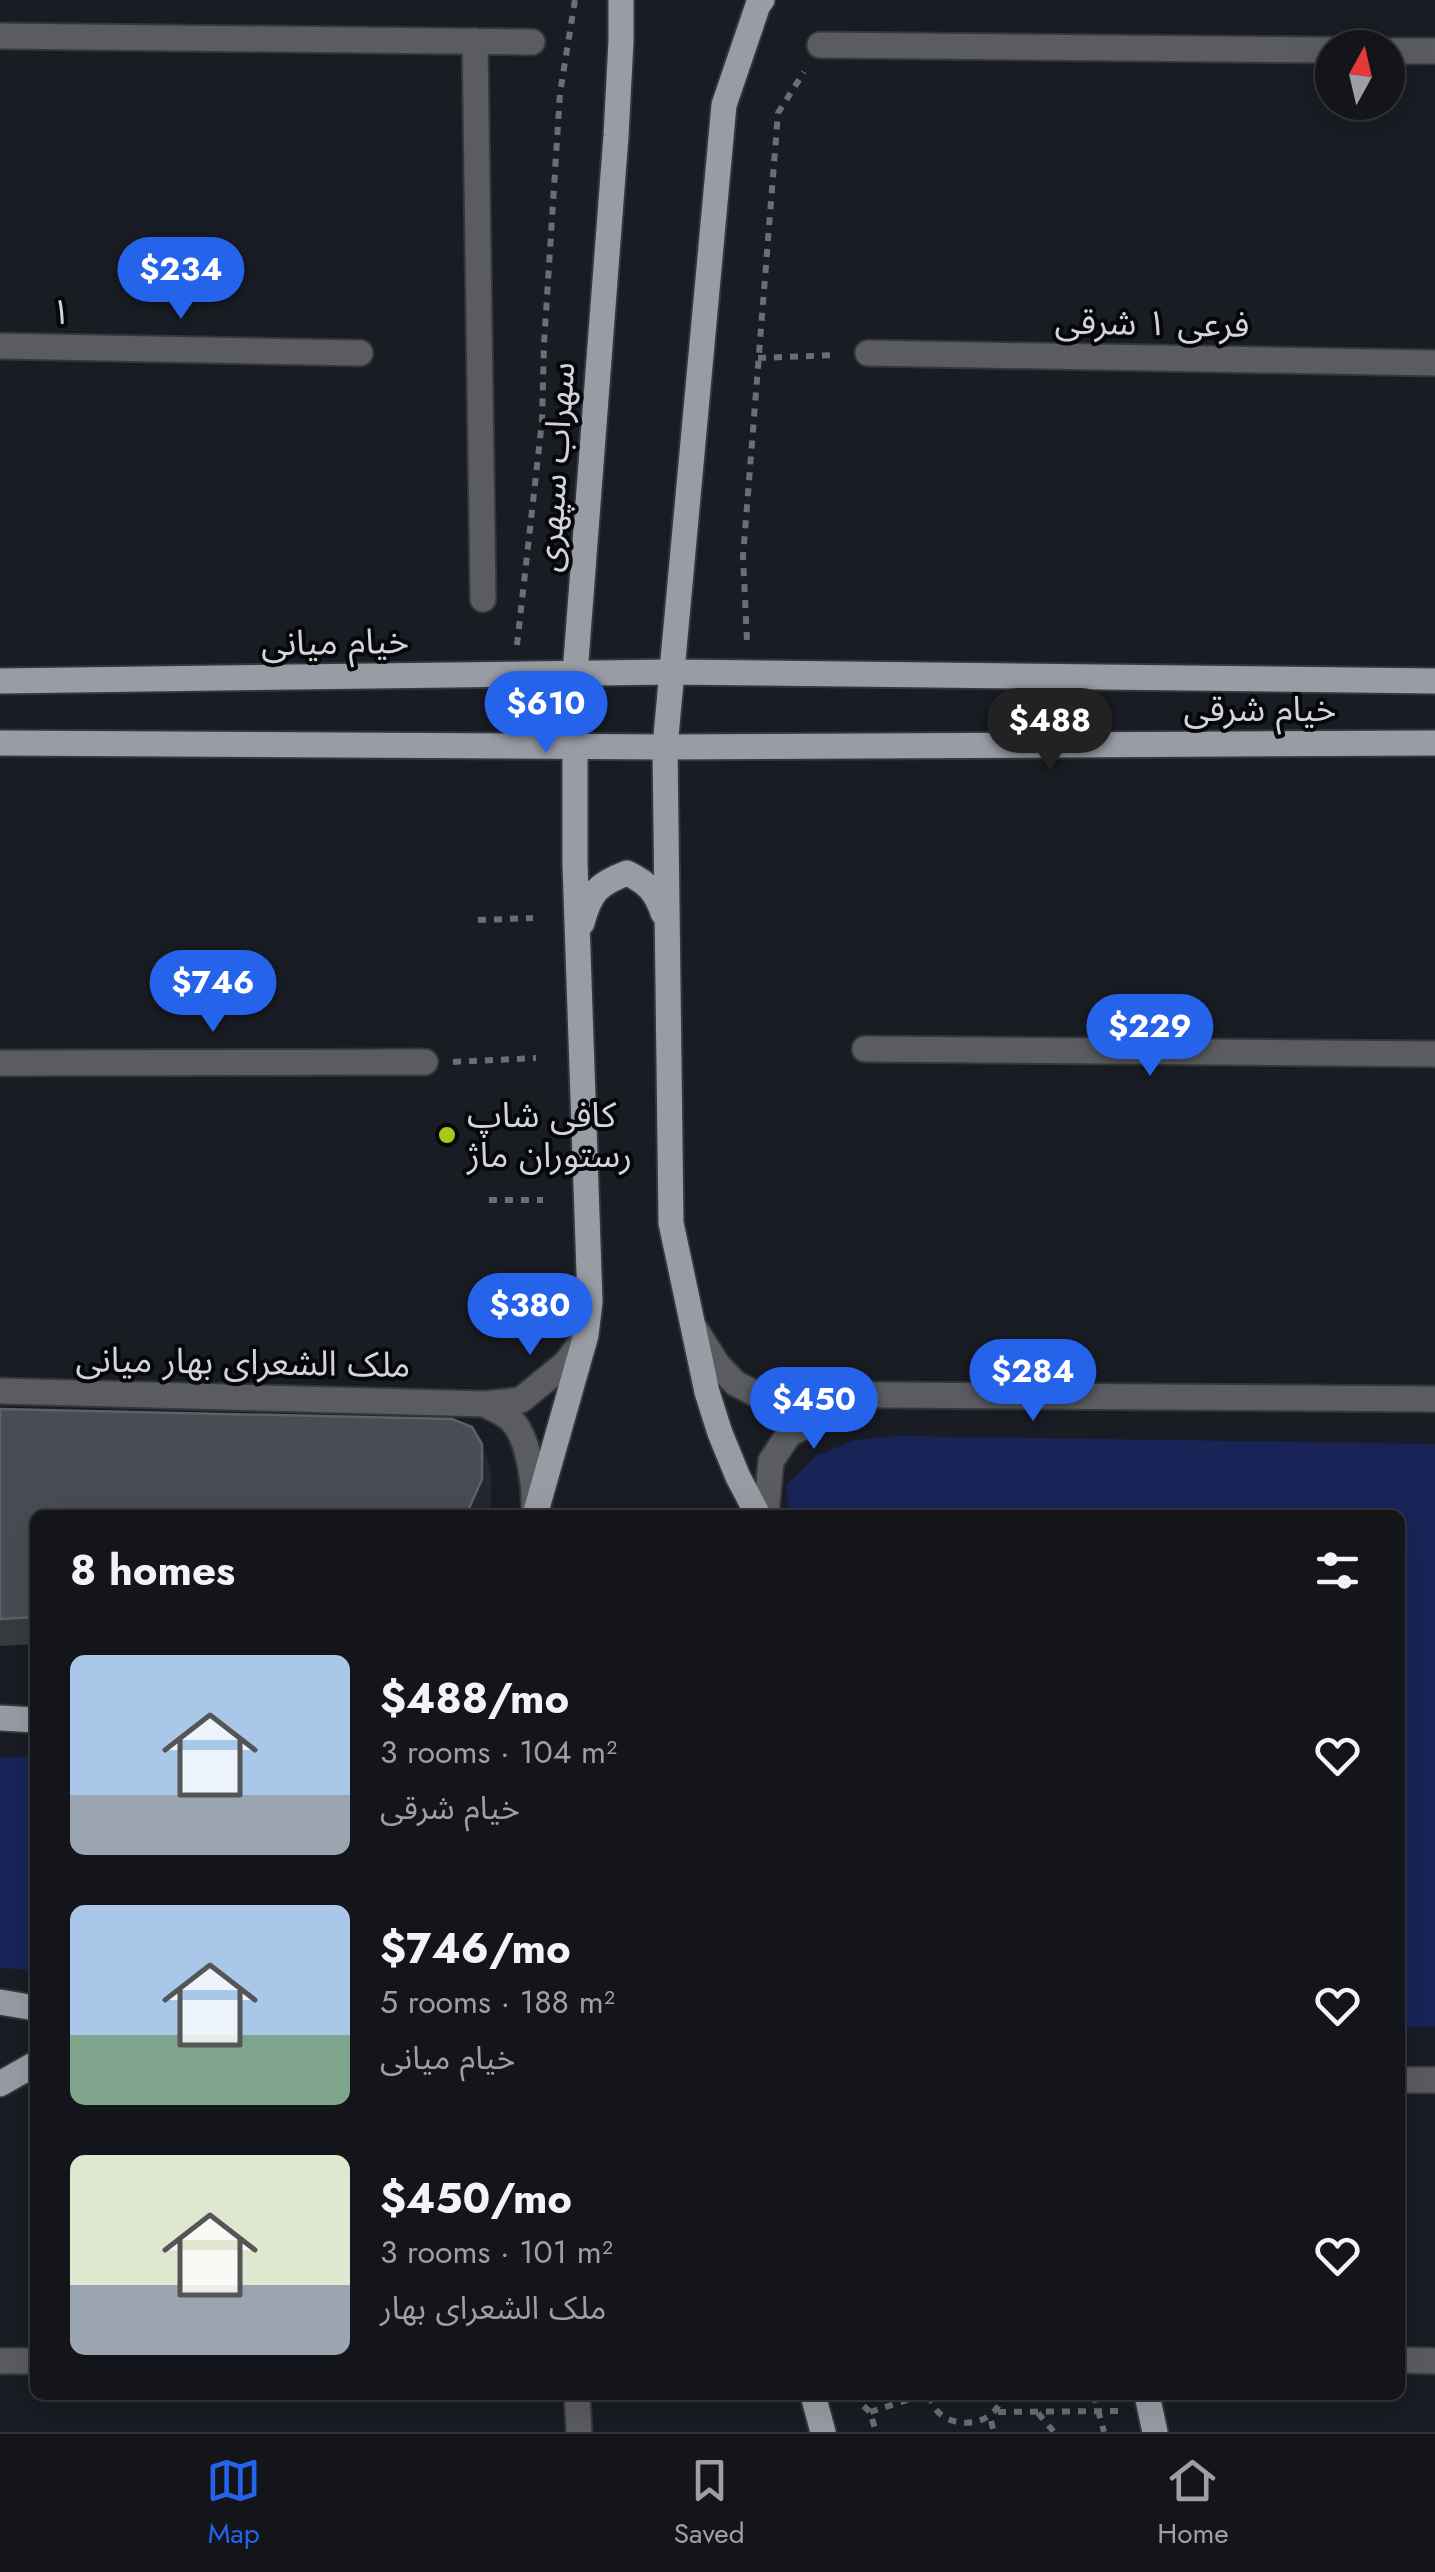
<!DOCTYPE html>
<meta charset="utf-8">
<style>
body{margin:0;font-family:Jost,"Noto Sans Arabic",sans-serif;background:#1c1e23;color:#f1f3f6;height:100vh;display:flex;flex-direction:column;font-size:38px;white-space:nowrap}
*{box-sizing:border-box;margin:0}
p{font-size:32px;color:#9d9fa2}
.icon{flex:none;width:55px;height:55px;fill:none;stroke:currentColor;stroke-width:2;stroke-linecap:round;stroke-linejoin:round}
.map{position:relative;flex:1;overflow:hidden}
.side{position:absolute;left:30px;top:1510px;width:1375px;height:890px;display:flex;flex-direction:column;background:#13151a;border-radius:15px;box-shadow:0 10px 40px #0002,0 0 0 2px #323439}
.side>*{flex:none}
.needle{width:65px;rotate:8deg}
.fabs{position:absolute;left:1315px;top:30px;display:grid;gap:20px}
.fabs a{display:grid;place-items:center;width:90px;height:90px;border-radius:50%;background:#13151a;box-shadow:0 10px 40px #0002,0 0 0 2px #323439;font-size:50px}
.price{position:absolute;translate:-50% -85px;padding:0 22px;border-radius:35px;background:#2563eb;color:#fff;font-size:32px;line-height:65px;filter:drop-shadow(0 2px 5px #0008)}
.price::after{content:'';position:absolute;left:50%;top:60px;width:30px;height:22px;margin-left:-15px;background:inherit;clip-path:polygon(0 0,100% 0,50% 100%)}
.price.on{background:#222;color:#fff}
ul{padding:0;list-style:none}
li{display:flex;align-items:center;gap:30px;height:250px;padding:0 40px}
li span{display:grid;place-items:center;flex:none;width:280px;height:200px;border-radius:15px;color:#555}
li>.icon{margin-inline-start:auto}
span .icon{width:120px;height:120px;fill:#fffc;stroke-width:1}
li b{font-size:42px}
h2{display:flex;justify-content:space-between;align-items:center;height:120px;padding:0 40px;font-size:42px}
.menu{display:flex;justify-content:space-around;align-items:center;height:140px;border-top:2px solid #323439;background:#13151a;font-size:28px;color:#9d9fa2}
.menu a{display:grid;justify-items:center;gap:5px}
.menu .on{color:#2563eb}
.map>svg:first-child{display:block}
.green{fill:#182458}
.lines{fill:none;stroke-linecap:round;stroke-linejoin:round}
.minor-casing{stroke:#33363c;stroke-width:29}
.major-casing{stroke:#33363c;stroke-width:29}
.path{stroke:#6b6e74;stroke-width:6;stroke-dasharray:8 8;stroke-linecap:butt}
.minor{stroke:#5a5c5f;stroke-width:25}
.major{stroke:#999ca4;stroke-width:25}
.wall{fill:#393b42}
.shaded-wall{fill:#25282f}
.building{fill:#494c53;stroke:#5e6168;stroke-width:2.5}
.poi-dot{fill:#aac717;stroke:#060709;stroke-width:4}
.labels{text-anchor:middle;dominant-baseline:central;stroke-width:8;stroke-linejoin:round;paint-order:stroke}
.street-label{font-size:35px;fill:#d2d4d9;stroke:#060709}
.poi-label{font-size:35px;fill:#d2d4d9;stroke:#060709;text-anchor:start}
</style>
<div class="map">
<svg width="1435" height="2432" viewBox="0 0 1435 2432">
<rect width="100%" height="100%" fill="#191c23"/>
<!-- green -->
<g class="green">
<polygon points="898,1436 1435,1444 1435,2027 1400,2027 1400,1515 789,1515 786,1486 816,1456 855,1440"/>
<polygon points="0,1757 35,1757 35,1970 0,1968"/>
</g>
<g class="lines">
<!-- minor casing -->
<g class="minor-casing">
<g id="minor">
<polyline points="0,36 532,42"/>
<polyline points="475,41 483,599"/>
<polyline points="820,45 1332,50"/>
<polyline points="1388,51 1435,51"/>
<polyline points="0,346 360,353"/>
<polyline points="868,353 1435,363"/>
<polyline points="865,1049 1435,1054"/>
<polyline points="0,1063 425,1062"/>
<polyline points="695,1329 717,1364 735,1383 756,1394 1435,1399"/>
<polyline points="0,1391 485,1404 521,1400 566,1363 584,1339"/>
<path d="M 485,1404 C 493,1409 507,1414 513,1422 C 529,1439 535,1487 534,1509"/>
<polyline points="766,1515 771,1461 789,1434 859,1400"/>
<polyline points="1400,2080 1435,2080"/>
<polyline points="1400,2360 1435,2361"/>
<polyline points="0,2361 35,2361"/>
<polyline points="577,2395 579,2432"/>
</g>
</g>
<!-- major casing -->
<g class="major-casing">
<g id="major">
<polyline points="0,681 670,672 1435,681"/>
<polyline points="0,743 665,747 1435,743"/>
<path d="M 582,923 C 590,892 598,884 627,873 C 648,883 656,892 663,913"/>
<polyline points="535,1515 586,1335 590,1302 575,864 575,674 616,136 621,41 621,0"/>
<polyline points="758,1515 738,1477 720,1433 707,1392 671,1223 665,747 724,105 758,5 762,0"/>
<polyline points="0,1718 35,1720"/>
<polyline points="0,2002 35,2008"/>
<polyline points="0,2084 35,2064"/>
<polyline points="813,2395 823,2432"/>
<polyline points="1147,2395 1155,2432"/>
</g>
</g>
<!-- path -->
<g class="path">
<polyline points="758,358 837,355"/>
<polyline points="747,640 743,557 778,113 804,72"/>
<polyline points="517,645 542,421 544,344 560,93 575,0"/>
<polyline points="478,920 533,918"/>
<polyline points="453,1062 536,1058"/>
<polyline points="489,1200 543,1200"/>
<polyline points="852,2395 870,2412 876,2432"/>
<path d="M 930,2395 C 935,2432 996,2432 1002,2395"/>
<polyline points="1094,2395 1104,2432"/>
<polyline points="870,2412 922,2395"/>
<polyline points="998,2412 1119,2411"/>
<polyline points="1038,2413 1054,2432"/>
<polyline points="991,2421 994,2432"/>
</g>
<!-- minor -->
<use href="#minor" class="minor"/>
<!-- major -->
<use href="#major" class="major"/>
</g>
<!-- wall -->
<polygon class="wall" points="0,1409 482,1444 491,1470 491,1505 35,1515 35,1644 0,1646"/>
<!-- shaded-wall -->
<polygon class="shaded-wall" points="482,1444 491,1470 491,1505 487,1515 466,1515"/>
<!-- building -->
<polygon class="building" points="0,1409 452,1419 472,1427 482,1444 482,1479 466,1515 35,1515 35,1617 0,1619"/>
<!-- markers -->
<circle class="poi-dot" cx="447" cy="1135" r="10"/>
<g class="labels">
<!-- street labels -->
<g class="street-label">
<text transform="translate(61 312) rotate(1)">۱</text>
<text transform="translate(1152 323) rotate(1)">فرعی ۱ شرقی</text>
<text transform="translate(555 467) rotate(-86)">سهراب سپهری</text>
<text transform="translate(335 642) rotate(-1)">خیام میانی</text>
<text x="1260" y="709">خیام شرقی</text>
<text transform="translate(243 1362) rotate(1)">ملک الشعرای بهار میانی</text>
</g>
<!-- poi labels -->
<g class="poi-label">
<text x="467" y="1115">کافی شاپ<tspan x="467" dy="40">رستوران ماژ</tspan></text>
</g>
</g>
</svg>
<div class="fabs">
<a><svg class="needle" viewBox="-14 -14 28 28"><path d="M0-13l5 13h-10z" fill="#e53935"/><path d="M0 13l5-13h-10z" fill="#9d9fa2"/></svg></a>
</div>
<b class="price" style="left:181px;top:322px">$234</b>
<b class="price" style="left:546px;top:756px">$610</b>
<b class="price on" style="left:1050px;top:773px">$488</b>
<b class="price" style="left:213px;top:1035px">$746</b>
<b class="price" style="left:1150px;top:1079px">$229</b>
<b class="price" style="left:530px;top:1358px">$380</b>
<b class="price" style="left:1033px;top:1424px">$284</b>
<b class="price" style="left:814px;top:1452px">$450</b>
<section class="side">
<h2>8 homes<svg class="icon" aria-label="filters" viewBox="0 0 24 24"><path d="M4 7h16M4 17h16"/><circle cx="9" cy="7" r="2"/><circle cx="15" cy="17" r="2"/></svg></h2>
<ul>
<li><span style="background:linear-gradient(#a9c7e8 70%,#9aa5b1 0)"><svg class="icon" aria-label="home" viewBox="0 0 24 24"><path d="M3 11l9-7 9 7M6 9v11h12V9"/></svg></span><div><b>$488/mo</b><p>3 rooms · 104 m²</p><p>خیام شرقی</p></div><svg class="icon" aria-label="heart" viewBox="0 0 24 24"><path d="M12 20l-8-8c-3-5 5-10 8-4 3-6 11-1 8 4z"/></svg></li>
<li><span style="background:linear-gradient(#a9c7e8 65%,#7fa58c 0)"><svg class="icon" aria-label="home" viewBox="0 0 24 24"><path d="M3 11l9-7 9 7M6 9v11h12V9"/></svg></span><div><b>$746/mo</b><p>5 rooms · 188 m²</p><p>خیام میانی</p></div><svg class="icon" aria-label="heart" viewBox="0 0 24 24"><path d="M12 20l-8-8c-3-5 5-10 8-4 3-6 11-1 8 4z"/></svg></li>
<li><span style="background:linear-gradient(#dfe7d0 65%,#9aa5b1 0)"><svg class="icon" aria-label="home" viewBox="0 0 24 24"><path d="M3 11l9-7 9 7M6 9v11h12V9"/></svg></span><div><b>$450/mo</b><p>3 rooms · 101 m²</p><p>ملک الشعرای بهار</p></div><svg class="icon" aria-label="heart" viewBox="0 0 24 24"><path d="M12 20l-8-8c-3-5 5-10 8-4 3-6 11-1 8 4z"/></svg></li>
</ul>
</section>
</div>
<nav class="menu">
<a class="on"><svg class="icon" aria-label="map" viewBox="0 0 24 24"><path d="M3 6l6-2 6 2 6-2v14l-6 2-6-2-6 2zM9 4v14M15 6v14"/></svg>Map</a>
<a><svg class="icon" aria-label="saved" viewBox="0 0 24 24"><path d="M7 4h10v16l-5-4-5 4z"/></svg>Saved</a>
<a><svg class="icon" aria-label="home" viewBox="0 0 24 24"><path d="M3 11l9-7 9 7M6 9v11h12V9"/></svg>Home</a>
</nav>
